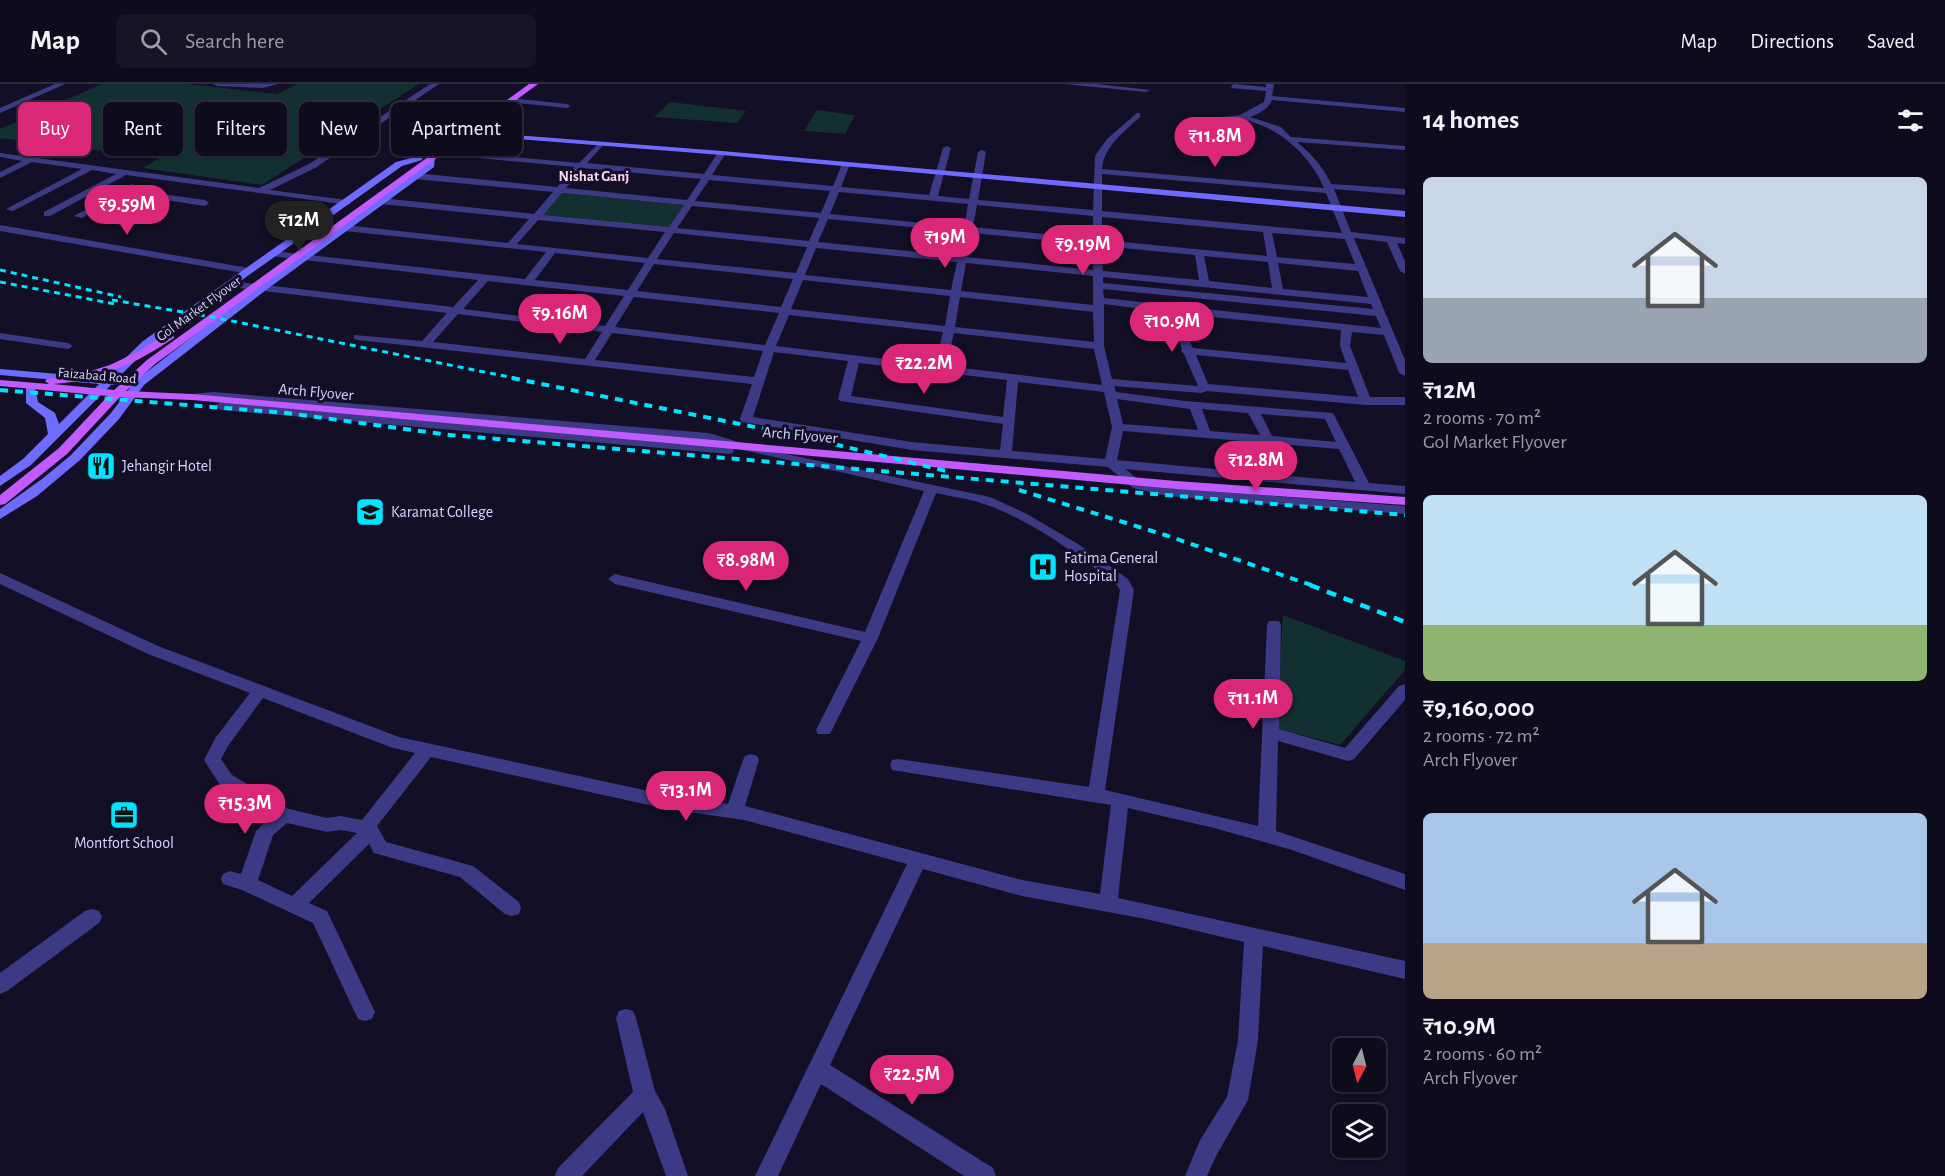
<!DOCTYPE html>
<meta charset="utf-8">
<style>
body{margin:0;font-family:"Alegreya Sans",sans-serif;background:#171425;color:#f1f3f6;height:100vh;display:flex;flex-direction:column;font-size:22px;white-space:nowrap}
*{box-sizing:border-box;margin:0}
p{font-size:20px;color:#9b9ba3}
.icon{flex:none;width:33px;height:33px;fill:none;stroke:currentColor;stroke-width:2;stroke-linecap:round;stroke-linejoin:round}
.map{position:relative;flex:1;overflow:hidden}
.panel{display:flex;flex-direction:column;background:#0e0b1c;width:540px}
.panel>*{flex:none}
.top-card{position:absolute;left:18px;top:18px;width:570px;height:54px;display:flex;gap:12px}
.needle{width:39px;rotate:187deg}
.tools{position:absolute;left:1332px;top:954px;display:grid;gap:12px}
.tools a{display:grid;place-items:center;width:54px;height:54px;border-radius:9px;background:#0e0b1c;box-shadow:0 2px 4px #0004,0 0 0 2px #2e2b3b;font-size:30px}
.price{position:absolute;translate:-50% -51px;padding:0 14px;border-radius:21px;background:#db2777;color:#fff;font-size:20px;line-height:39px;filter:drop-shadow(0 2px 3px #0008)}
.price::after{content:'';position:absolute;left:50%;top:36px;width:18px;height:14px;margin-left:-9px;background:inherit;clip-path:polygon(0 0,100% 0,50% 100%)}
.price.on{background:#222;color:#fff}
ul{padding:0;list-style:none}
li{display:grid;align-content:center;gap:12px;height:318px;padding:0 18px}
li span{display:grid;place-items:center;height:186px;border-radius:9px;color:#555}
li>.icon{margin-inline-start:auto}
span .icon{width:108px;height:108px;fill:#fffc;stroke-width:1}
li b{font-size:26px}
h2{display:flex;justify-content:space-between;align-items:center;height:72px;padding:0 18px;font-size:26px}
.chip{padding:0 21px;border-radius:9px;background:#0e0b1c;box-shadow:0 2px 4px #0004,0 0 0 2px #2e2b3b;font-size:21px;line-height:54px}
.chip.on{background:#db2777;color:#fff}
header{display:flex;align-items:center;gap:36px;box-sizing:border-box;height:84px;padding:0 30px;background:#0e0b1c;border-bottom:2px solid #2e2b3b}
header strong{font-size:28px}
nav{display:flex;gap:33px;margin-inline-start:auto;font-size:21px}
.search{width:420px;height:54px;background:#171425;display:flex;align-items:center;gap:15px;box-sizing:border-box;padding:0 21px;border-radius:9px;color:#9b9ba3;font-size:22px}
main{display:flex;flex:1;min-height:0}
.map>svg:first-child{display:block}
.green{fill:#12302f}
.lines{fill:none;stroke-linecap:round;stroke-linejoin:round}
.street{fill:#3d3a85;fill-rule:evenodd}
.secondary{fill:#6f6bff;fill-rule:evenodd}
.primary{fill:#c25bff;fill-rule:evenodd}
.rail-far2{stroke:#00e5ff;stroke-width:3;stroke-dasharray:6 5;stroke-linecap:butt}
.rail-far1{stroke:#00e5ff;stroke-width:4;stroke-dasharray:8 7;stroke-linecap:butt}
.rail{stroke:#00e5ff;stroke-width:4.5;stroke-dasharray:10 8;stroke-linecap:butt}
.labels{text-anchor:middle;dominant-baseline:central;stroke-width:6;stroke-linejoin:round;paint-order:stroke}
.far-street-label{font-size:14px;fill:#d9d4ff;stroke:#130f26}
.far-neighbourhood-label{font-size:15px;font-weight:bold;fill:#ffd6f0;stroke:#130f26}
.street-label{font-size:16px;fill:#d9d4ff;stroke:#130f26}
.poi-label{font-size:16px;fill:#d9d4ff;stroke:#130f26;text-anchor:start}
</style>
<header>
<strong>Map</strong>
<div class="search"><svg class="icon" aria-label="search" viewBox="0 0 24 24"><circle cx="10" cy="10" r="6"/><path d="M15 15l6 6"/></svg>Search here</div>
<nav><a>Map</a><a>Directions</a><a>Saved</a></nav>
</header>
<main>
<div class="map">
<svg width="1405" height="1092" viewBox="0 0 1405 1092">
<rect width="100%" height="100%" fill="#130f26"/>
<!-- green -->
<g class="green">
<polygon points="102,0 188,0 277,10 297,0 419,0 262,101 143,84 159,74 0,54 0,45"/>
<polygon points="670,18 746,27 737,39 654,33"/>
<polygon points="817,26 855,31 845,50 804,47"/>
<polygon points="561,109 684,121 669,144 542,131"/>
<polygon points="1283,531 1405,577 1405,586 1340,661 1276,644"/>
</g>
<g class="lines">
<!-- street -->
<g class="street">
<polygon points="55,0 65,0 0,29 0,24"/>
<polygon points="213,0 278,0 263,4 217,2"/>
<polygon points="430,0 439,0 315,84 270,106 346,116 350,119 349,121 126,91 50,132 44,132 44,128 116,90 92,86 13,127 6,125 82,85 32,78 0,94 0,88 22,77 0,73 0,69 259,104 309,80"/>
<polygon points="1064,0 1096,0 1150,6 1146,8"/>
<path d="M 1233,0 L 1266,3 L 1266,0 L 1274,0 L 1272,12 L 1405,24 L 1405,28 L 1272,16 C 1269,25 1258,30 1250,33 L 1281,43 L 1291,53 L 1405,62 L 1405,66 L 1297,58 C 1311,70 1323,82 1331,100 L 1405,105 L 1405,111 L 1334,105 L 1351,148 L 1405,154 L 1405,160 L 1397,159 L 1405,177 L 1405,190 L 1400,187 L 1387,158 L 1354,154 L 1405,276 L 1405,292 L 1399,289 L 1384,251 L 1352,248 L 1350,262 L 1370,313 L 1405,313 L 1405,321 L 1365,321 L 1207,307 L 1201,309 L 1114,302 L 1116,308 L 1185,317 L 1333,329 L 1369,399 L 1405,402 L 1405,410 L 1125,385 L 1142,398 L 1167,404 L 1405,422 L 1405,430 L 1167,412 L 1133,404 L 1108,383 L 912,366 L 742,338 L 740,335 L 752,300 L 358,256 L 354,255 L 354,251 L 422,257 L 447,229 L 231,203 L 226,200 L 231,197 L 453,223 L 478,196 L 270,172 L 270,168 L 273,167 L 525,195 L 546,168 L 345,147 L 340,144 L 345,141 L 508,159 L 529,135 L 381,120 L 377,117 L 381,114 L 534,130 L 553,108 L 415,95 L 411,92 L 415,89 L 557,103 L 575,83 L 436,70 L 436,66 L 439,66 L 579,79 L 600,58 L 604,60 L 587,79 L 704,90 L 719,67 L 722,67 L 726,69 L 712,91 L 833,102 L 842,80 L 846,78 L 850,80 L 841,103 L 929,111 L 943,64 L 947,62 L 951,64 L 938,112 L 969,115 L 978,68 L 982,66 L 986,68 L 978,116 L 1093,126 L 1095,72 L 1107,55 L 1137,29 L 1140,29 L 1140,33 C 1124,48 1104,62 1102,85 L 1324,104 C 1311,72 1278,42 1244,36 C 1232,34 1209,42 1192,40 L 1192,36 L 1195,36 L 1240,31 L 1264,18 L 1266,7 L 1231,4 ZM 583,84 L 701,95 L 687,116 L 566,104 ZM 1102,90 L 1326,109 L 1342,149 L 1102,127 ZM 709,96 L 830,107 L 821,129 L 695,117 ZM 839,108 L 968,120 L 964,143 L 830,130 ZM 562,109 L 684,121 L 669,143 L 543,131 ZM 977,121 L 1093,132 L 1093,155 L 973,143 ZM 692,122 L 819,134 L 809,157 L 677,144 ZM 1102,133 L 1263,148 L 1267,172 L 1102,156 ZM 828,135 L 963,148 L 958,172 L 818,158 ZM 538,136 L 665,148 L 648,174 L 517,160 ZM 674,149 L 807,163 L 796,189 L 657,175 ZM 972,149 L 1093,161 L 1093,186 L 967,173 ZM 1272,149 L 1345,155 L 1355,180 L 1277,173 ZM 1102,162 L 1195,171 L 1199,196 L 1103,187 ZM 816,164 L 957,178 L 951,206 L 805,191 ZM 555,169 L 645,179 L 628,206 L 535,196 ZM 1204,172 L 1268,178 L 1272,204 L 1209,197 ZM 966,179 L 1093,192 L 1093,221 L 961,207 ZM 1278,179 L 1358,187 L 1368,213 L 1283,205 ZM 654,180 L 793,195 L 781,223 L 637,207 ZM 1103,193 L 1371,220 L 1373,225 L 1103,199 ZM 803,196 L 950,212 L 945,242 L 791,225 ZM 488,197 L 624,212 L 605,242 L 463,225 ZM 1103,205 L 1376,232 L 1381,244 L 1104,214 ZM 634,213 L 779,229 L 765,261 L 615,243 ZM 960,213 L 1093,228 L 1094,258 L 955,243 ZM 1104,220 L 1181,230 L 1178,254 L 1182,265 L 1181,267 L 1184,270 L 1198,302 L 1112,295 L 1104,262 ZM 458,230 L 602,248 L 585,275 L 433,258 ZM 789,231 L 943,248 L 935,281 L 776,262 ZM 1192,231 L 1341,246 L 1340,262 L 1346,279 L 1193,264 L 1188,254 ZM 612,249 L 763,267 L 754,293 L 595,276 ZM 954,249 L 1094,265 L 1102,301 L 946,282 ZM 774,268 L 848,277 L 838,315 L 840,317 L 1003,340 L 1000,366 L 912,358 L 753,333 ZM 1196,271 L 1348,286 L 1358,313 L 1208,300 ZM 859,279 L 1007,296 L 1003,333 L 851,312 ZM 1018,298 L 1104,308 L 1112,343 L 1105,375 L 1012,367 ZM 1117,315 L 1190,325 L 1198,346 L 1123,340 ZM 1202,325 L 1248,329 L 1260,351 L 1210,347 ZM 1261,330 L 1325,335 L 1336,358 L 1272,352 ZM 1123,347 L 1339,365 L 1355,398 L 1117,376 Z"/>
<polygon points="510,14 567,20 571,22 567,24 507,18"/>
<polygon points="132,100 136,103 133,106 205,116 209,119 205,122 126,110 82,134 74,132"/>
<polygon points="0,141 249,184 254,187 249,190 0,147"/>
<polygon points="0,249 68,259 73,262 68,265 0,255"/>
<path d="M 213,308 L 709,349 L 762,365 L 990,413 L 1027,430 L 1078,460 L 1128,495 L 1134,506 L 1105,706 L 1258,742 L 1267,541 L 1269,537 L 1279,537 L 1281,541 L 1279,645 L 1345,664 L 1399,602 L 1405,600 L 1405,616 L 1354,675 L 1348,677 L 1278,657 L 1276,747 L 1405,790 L 1405,806 L 1292,766 L 1214,744 L 1128,724 L 1118,814 L 1405,877 L 1405,895 L 1263,862 L 1258,956 L 1248,1016 L 1216,1072 L 1207,1092 L 1185,1092 L 1200,1056 L 1227,1013 L 1238,956 L 1244,858 L 1146,835 L 1022,812 L 923,785 L 830,981 L 993,1084 L 996,1092 L 964,1092 L 821,1000 L 778,1092 L 755,1092 L 907,780 L 744,736 L 667,725 L 431,673 L 377,742 L 386,758 L 473,782 L 519,818 L 521,824 L 519,830 L 512,832 L 505,830 L 460,793 L 374,769 L 369,760 L 309,819 L 327,827 L 375,928 L 372,935 L 365,937 L 358,935 L 313,839 L 242,806 L 223,800 L 221,795 L 223,790 L 230,787 L 241,790 L 256,747 L 271,732 L 220,701 L 204,676 L 216,653 L 250,609 L 148,570 L 0,500 L 0,489 L 158,562 L 399,653 L 667,711 L 728,720 L 743,676 L 745,672 L 751,670 L 757,672 L 759,676 L 745,722 L 1022,796 L 1100,810 L 1111,721 L 898,687 L 892,686 L 890,681 L 892,676 L 898,675 L 1089,703 L 1120,506 L 1117,501 C 1076,470 1031,435 981,419 C 967,414 951,413 936,409 L 878,554 L 830,650 L 818,650 L 816,646 L 861,557 L 615,500 L 608,495 L 615,490 L 865,548 L 924,407 L 734,364 L 733,369 L 729,370 L 221,326 L 215,322 L 221,318 L 726,362 L 708,357 L 213,314 L 192,316 L 186,313 L 192,310 ZM 263,614 L 390,663 L 415,669 L 362,736 L 341,732 L 327,734 L 289,725 L 232,691 L 221,675 L 228,662 ZM 287,739 L 327,748 L 341,746 L 357,749 L 292,812 L 258,796 L 273,751 Z"/>
<polygon points="92,825 99,827 102,833 99,839 7,907 0,910 0,889 85,827"/>
<polygon points="626,925 633,927 636,934 655,1007 665,1025 688,1092 666,1092 643,1028 582,1092 555,1092 558,1084 633,1008 616,934 619,927"/>
</g>
<!-- secondary -->
<g class="secondary">
<polygon points="463,47 722,67 1405,127 1405,133 722,71 466,51 462,49"/>
<polygon points="419,72 422,72 422,76 402,82 151,261 117,295 121,298 119,300 111,301 31,381 0,402 0,392 23,375 48,350 45,334 26,319 26,299 34,299 38,318 55,329 59,340 99,300 0,291 0,285 105,294 143,257 396,78"/>
<polygon points="428,72 435,74 434,83 266,206 144,301 119,335 80,376 37,412 0,435 0,425 42,395 71,371 111,329 135,297 258,202 427,80"/>
</g>
<!-- primary -->
<path class="primary" d="M 529,0 L 538,0 L 155,280 L 126,307 L 192,310 L 1176,397 L 1405,413 L 1405,421 L 1176,405 L 192,316 L 120,313 L 67,370 L 5,420 L 0,421 L 0,411 L 59,364 L 108,312 L 0,302 L 0,296 L 49,300 L 45,297 L 47,295 L 81,290 L 110,281 L 139,267 L 166,250 L 174,250 L 174,254 C 137,279 98,297 53,300 L 114,306 L 147,276 Z"/>
<!-- rail-far2 -->
<g class="rail-far2">
<polyline points="0,186 121,213"/>
<polyline points="0,198 115,220"/>
<polyline points="112,216 212,233 519,295"/>
</g>
<!-- rail-far1 -->
<g class="rail-far1">
<polyline points="512,294 809,354 946,387"/>
<polyline points="0,306 287,329 450,351 1405,431"/>
<polyline points="1019,406 1165,451 1314,502"/>
</g>
<!-- rail -->
<polyline class="rail" points="1310,501 1405,538"/>
</g>
<!-- icons -->
<defs>
<g id="restaurant-square" transform="scale(1.5)"><rect x="-9" y="-9" width="18" height="18" rx="4" fill="#00e5ff" stroke="#130f26"/><path d="M-5-6h1v4h1v-4h1v4h1v-4h1v5L-1.5 .5V6h-2V.5L-5-1ZM5-6V6H3V1.5H1.5Q1.5-4 5-6Z" fill="#111"/></g>
<g id="university-square" transform="scale(1.5)"><rect x="-9" y="-9" width="18" height="18" rx="4" fill="#00e5ff" stroke="#130f26"/><path d="M0-5L7-2L0 1L-7-2ZM-4 1L0 2.5L4 1V4Q0 6-4 4Z" fill="#111"/></g>
<g id="hospital-square" transform="scale(1.5)"><rect x="-9" y="-9" width="18" height="18" rx="4" fill="#00e5ff" stroke="#130f26"/><path d="M-5-5h3v3.5h4V-5h3V5h-3V1.5h-4V5h-3Z" fill="#111"/></g>
<g id="office-square" transform="scale(1.5)"><rect x="-9" y="-9" width="18" height="18" rx="4" fill="#00e5ff" stroke="#130f26"/><path d="M-6-3h4V-5.5h4V-3h4V5H-6ZM-1-4.5V-3h2v-1.5ZM-6 0V1H6V0Z" fill="#111"/></g>
</defs>
<g fill-rule="evenodd">
<use href="#restaurant-square" x="101" y="382"/>
<use href="#university-square" x="370" y="428"/>
<use href="#hospital-square" x="1043" y="483"/>
<use href="#office-square" x="124" y="731"/>
</g>
<g class="labels">
<!-- far-street labels -->
<g class="far-street-label">
<text transform="translate(199 225) rotate(-36)">Gol Market Flyover</text>
<text transform="translate(97 292) rotate(5)">Faizabad Road</text>
</g>
<!-- far-neighbourhood labels -->
<g class="far-neighbourhood-label">
<text x="594" y="92">Nishat Ganj</text>
</g>
<!-- street labels -->
<g class="street-label">
<text transform="translate(316 308) rotate(5)">Arch Flyover</text>
<text transform="translate(800 351) rotate(5)">Arch Flyover</text>
</g>
<!-- poi labels -->
<g class="poi-label">
<text x="122" y="382">Jehangir Hotel</text>
<text x="391" y="428">Karamat College</text>
<text x="1064" y="474">Fatima General<tspan x="1064" dy="18">Hospital</tspan></text>
<text x="124" y="759" text-anchor="middle">Montfort School</text>
</g>
</g>
</svg>
<div class="tools">
<a><svg class="needle" viewBox="-14 -14 28 28"><path d="M0-13l5 13h-10z" fill="#e53935"/><path d="M0 13l5-13h-10z" fill="#9b9ba3"/></svg></a>
<a><svg class="icon" aria-label="layers" viewBox="0 0 24 24"><path d="M12 4l9 5-9 5-9-5zM3 14l9 5 9-5"/></svg></a>
</div>
<b class="price" style="left:1215px;top:84px">₹11.8M</b>
<b class="price" style="left:127px;top:152px">₹9.59M</b>
<b class="price on" style="left:299px;top:168px">₹12M</b>
<b class="price" style="left:945px;top:185px">₹19M</b>
<b class="price" style="left:1083px;top:192px">₹9.19M</b>
<b class="price" style="left:560px;top:261px">₹9.16M</b>
<b class="price" style="left:1172px;top:269px">₹10.9M</b>
<b class="price" style="left:924px;top:311px">₹22.2M</b>
<b class="price" style="left:1256px;top:408px">₹12.8M</b>
<b class="price" style="left:746px;top:508px">₹8.98M</b>
<b class="price" style="left:1253px;top:646px">₹11.1M</b>
<b class="price" style="left:686px;top:738px">₹13.1M</b>
<b class="price" style="left:245px;top:751px">₹15.3M</b>
<b class="price" style="left:912px;top:1022px">₹22.5M</b>
<div class="top-card">
<a class="chip on">Buy</a>
<a class="chip">Rent</a>
<a class="chip">Filters</a>
<a class="chip">New</a>
<a class="chip">Apartment</a>
</div>
</div>
<section class="panel">
<h2>14 homes<svg class="icon" aria-label="filters" viewBox="0 0 24 24"><path d="M4 7h16M4 17h16"/><circle cx="9" cy="7" r="2"/><circle cx="15" cy="17" r="2"/></svg></h2>
<ul>
<li><span style="background:linear-gradient(#c9d6e8 65%,#9aa5b1 0)"><svg class="icon" aria-label="home" viewBox="0 0 24 24"><path d="M3 11l9-7 9 7M6 9v11h12V9"/></svg></span><div><b>₹12M</b><p>2 rooms · 70 m²</p><p>Gol Market Flyover</p></div></li>
<li><span style="background:linear-gradient(#bfe0f5 70%,#8fb573 0)"><svg class="icon" aria-label="home" viewBox="0 0 24 24"><path d="M3 11l9-7 9 7M6 9v11h12V9"/></svg></span><div><b>₹9,160,000</b><p>2 rooms · 72 m²</p><p>Arch Flyover</p></div></li>
<li><span style="background:linear-gradient(#a9c7e8 70%,#b9a48a 0)"><svg class="icon" aria-label="home" viewBox="0 0 24 24"><path d="M3 11l9-7 9 7M6 9v11h12V9"/></svg></span><div><b>₹10.9M</b><p>2 rooms · 60 m²</p><p>Arch Flyover</p></div></li>
</ul>
</section>
</main>
